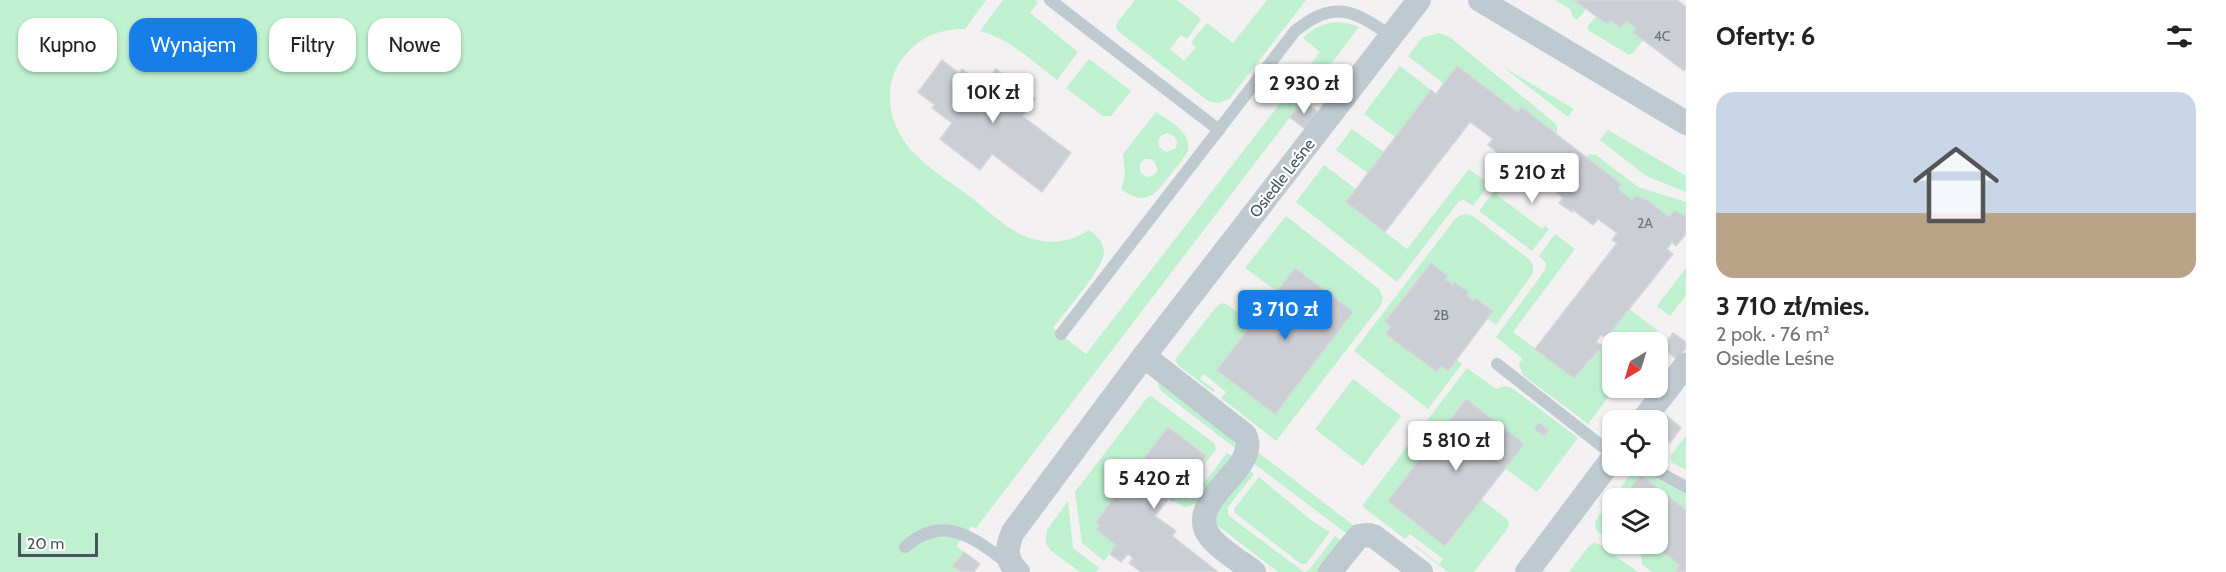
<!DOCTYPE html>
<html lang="pl">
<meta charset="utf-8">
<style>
body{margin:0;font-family:Cabin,sans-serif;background:#f6f6f6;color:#222;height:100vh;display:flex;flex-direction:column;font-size:22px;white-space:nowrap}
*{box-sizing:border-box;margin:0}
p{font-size:20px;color:#767676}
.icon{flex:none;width:33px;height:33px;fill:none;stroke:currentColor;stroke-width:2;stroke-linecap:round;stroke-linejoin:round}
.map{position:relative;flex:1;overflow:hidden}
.panel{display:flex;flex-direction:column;background:#fff;width:540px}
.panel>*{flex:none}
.top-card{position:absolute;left:18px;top:18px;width:570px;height:54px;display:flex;gap:12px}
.needle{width:39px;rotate:218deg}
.fabs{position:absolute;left:1602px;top:332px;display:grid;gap:12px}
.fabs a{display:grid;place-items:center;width:66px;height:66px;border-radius:12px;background:#fff;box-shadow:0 2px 4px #0004;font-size:30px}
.scale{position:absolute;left:18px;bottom:15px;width:80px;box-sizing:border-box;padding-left:6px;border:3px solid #48555f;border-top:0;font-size:16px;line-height:21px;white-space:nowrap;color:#48555f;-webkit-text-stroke:4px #fff;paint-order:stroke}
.price{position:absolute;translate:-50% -51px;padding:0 14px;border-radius:6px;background:#fff;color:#222;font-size:20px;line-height:39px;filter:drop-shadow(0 2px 3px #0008)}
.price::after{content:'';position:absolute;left:50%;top:36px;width:18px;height:14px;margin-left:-9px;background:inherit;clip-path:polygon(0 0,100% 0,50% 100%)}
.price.on{background:#177de7;color:#fff}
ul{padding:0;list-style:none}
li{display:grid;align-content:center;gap:12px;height:318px;padding:0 30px}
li+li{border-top:2px solid #e0e0e0}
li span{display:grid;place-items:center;height:186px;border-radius:18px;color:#555}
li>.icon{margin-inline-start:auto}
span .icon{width:108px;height:108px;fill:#fffc;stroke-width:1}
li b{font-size:26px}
h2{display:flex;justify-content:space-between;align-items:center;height:72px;padding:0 30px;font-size:26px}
.tag{padding:0 21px;border-radius:18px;background:#fff;box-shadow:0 2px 4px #0004;font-size:21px;line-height:54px}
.tag.on{background:#177de7;color:#fff}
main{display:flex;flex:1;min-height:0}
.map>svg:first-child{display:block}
.green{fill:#bff0d0;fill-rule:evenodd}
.building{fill:#cbced3;stroke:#d5d7dc;stroke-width:1.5}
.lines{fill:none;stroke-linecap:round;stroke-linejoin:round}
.lane{stroke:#bec9d0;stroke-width:12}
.street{stroke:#bec9d0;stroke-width:24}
.labels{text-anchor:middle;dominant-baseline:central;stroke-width:4.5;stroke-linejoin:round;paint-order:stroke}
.number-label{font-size:14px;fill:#69737c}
.street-label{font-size:16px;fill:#48555f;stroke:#fff}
</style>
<main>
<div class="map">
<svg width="1686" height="572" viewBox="0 0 1686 572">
<rect width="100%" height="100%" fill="#f3f1f1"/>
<!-- green -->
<g class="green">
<path d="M 0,0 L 986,0 L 965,29 C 942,29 924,35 908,52 C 879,81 887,127 915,154 C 931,171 954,184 973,199 C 991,213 1010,233 1033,239 C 1053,245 1072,241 1089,230 C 1098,237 1104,242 1104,253 C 1104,268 1063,314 1053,328 L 1086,354 L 1320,52 L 1303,38 C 1319,22 1338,18 1359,27 L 976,528 L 971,527 L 956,546 L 964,552 L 954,566 L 961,572 L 0,572 Z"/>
<path d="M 1003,0 L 1035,0 L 1038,2 L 1030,13 L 1078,52 L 1057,80 C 1033,62 1009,38 980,31 Z"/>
<polygon points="1135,0 1177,0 1201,19 1187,39 1181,35 1170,49 1184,61 1196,47 1191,42 1207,23 1233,43 1267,0 1306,0 1230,98 1219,103 1208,101 1118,31 1116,27 1117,23"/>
<polygon points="1555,0 1574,0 1586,9 1577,20 1573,17 1570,9"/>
<polygon points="1596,16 1606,24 1610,20 1626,21 1636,28 1633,32 1643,40 1633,53 1629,55 1588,30 1588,26"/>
<polygon points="1438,33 1450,37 1557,125 1557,134 1521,107 1518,112 1444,84 1408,56 1422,38"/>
<polygon points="1089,59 1131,91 1111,116 1103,116 1066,88"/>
<polygon points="1400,66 1431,90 1395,137 1364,114"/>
<polygon points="1503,67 1574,109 1568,117"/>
<path d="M 1156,112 C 1169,121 1191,131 1188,150 C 1184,159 1177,166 1171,174 C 1155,195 1146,207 1121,189 L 1125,175 L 1123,154 ZM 1168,133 L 1174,136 L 1177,142 L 1176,148 L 1166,152 C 1155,147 1156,135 1168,133 ZM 1150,159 L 1154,161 L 1158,170 L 1154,175 L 1149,177 C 1141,175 1139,171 1140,164 L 1144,159 Z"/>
<polygon points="1352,129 1384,152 1368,173 1336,150"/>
<polygon points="1608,130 1686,176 1686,192 1646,176 1600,140"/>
<polygon points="1589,154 1596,155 1638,187 1686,202 1686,216 1674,211 1669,217 1647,200 1637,196 1632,200 1618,189 1621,184 1585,157"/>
<polygon points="1324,165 1356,189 1346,202 1407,249 1469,169 1489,184 1473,206 1464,200 1459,201 1397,282 1296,202"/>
<polygon points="1496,189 1500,191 1497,195 1542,229 1545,226 1549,229 1532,251 1479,211"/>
<polygon points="1467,214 1473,216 1530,260 1533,266 1533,273 1496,325 1488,319 1493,311 1477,299 1474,301 1466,295 1468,292 1455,282 1453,285 1445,279 1447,276 1431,263 1386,322 1391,327 1386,334 1436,372 1441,366 1456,359 1462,364 1428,409 1354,351 1455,219 1461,215"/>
<polygon points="1286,216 1379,289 1383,298 1381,305 1276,441 1221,398 1226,392 1204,374 1200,379 1215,390 1213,392 1179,366 1175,360 1216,307 1222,303 1228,305 1252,323 1217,370 1275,414 1295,268 1277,291 1245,268"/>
<polygon points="1555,234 1575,249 1513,332 1574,378 1602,346 1612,354 1612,387 1616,387 1588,424 1523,375 1519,365 1522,358 1496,337 1545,270 1546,263 1539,256"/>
<polygon points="1686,268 1686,295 1670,316 1657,306"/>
<polygon points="1629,309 1658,331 1650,342 1612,343 1606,338"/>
<polygon points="1467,368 1496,389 1504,386 1512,388 1578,438 1537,492 1505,468 1465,399 1388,501 1445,545 1481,499 1507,519 1509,523 1508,528 1474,572 1448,572 1414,546 1415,545 1439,564 1443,559 1410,534 1405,539 1362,506"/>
<polygon points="1353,379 1401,416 1363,466 1315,429"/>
<polygon points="1159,381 1233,435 1235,448 1161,391 1158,386"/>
<polygon points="1151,396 1214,443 1216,449 1195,477 1192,474 1206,456 1168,428 1096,521 1100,525 1097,530 1116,545 1104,561 1082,543 1075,492 1147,398"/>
<polygon points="1686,436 1686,470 1671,462 1671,455"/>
<polygon points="1227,453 1232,456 1195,504 1185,507 1172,500 1179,491 1191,500"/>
<polygon points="1259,453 1353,525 1347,534 1252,462"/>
<polygon points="1247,468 1254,474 1228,507 1228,515 1304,572 1278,572 1217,525 1213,515"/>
<polygon points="1640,469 1686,494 1686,510 1641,476 1623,498 1612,498 1612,542 1596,530 1595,521 1633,471"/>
<polygon points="1259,477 1312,521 1330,532 1306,564 1301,564 1235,513 1234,509"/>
<polygon points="1068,501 1073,548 1099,568 1096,572 1080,572 1050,550 1046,543 1047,530"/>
<polygon points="1335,536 1342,541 1318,572 1305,572 1309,570"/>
<polygon points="1594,543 1599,544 1638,572 1569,572 1588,547"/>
<polygon points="1651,543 1680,565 1675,572 1652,572 1642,564 1641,556"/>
</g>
<!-- building -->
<g class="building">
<polygon points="1574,0 1677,0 1686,7 1686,68 1684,71 1633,32 1636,28 1626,21 1621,28 1610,20 1607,24"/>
<polygon points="942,60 959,73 962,69 983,86 996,69 1035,99 1022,116 1071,153 1042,192 992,154 980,170 940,139 952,123 932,108 935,105 918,92"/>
<polygon points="1457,66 1518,112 1521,107 1621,184 1618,189 1632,200 1637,196 1647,200 1669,217 1674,211 1686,216 1686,234 1676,246 1672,242 1667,249 1673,254 1606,338 1601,335 1596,342 1602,346 1574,378 1535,349 1617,243 1612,240 1617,233 1598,219 1593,225 1573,210 1572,212 1559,203 1563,198 1523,166 1519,172 1507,162 1508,161 1488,145 1493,139 1470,122 1385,232 1346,202 1431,90 1436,94"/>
<polygon points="1303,100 1318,112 1305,129 1290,117"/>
<polygon points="1431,263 1447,276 1445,279 1453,285 1455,282 1469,293 1466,295 1474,301 1476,299 1493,311 1448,371 1441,366 1437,372 1386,334 1391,327 1385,322"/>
<polygon points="1295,268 1353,312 1275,414 1217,370"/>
<polygon points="1673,333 1686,342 1686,348 1678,360 1662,348"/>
<polygon points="1466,399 1524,444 1445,546 1388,501"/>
<polygon points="1666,415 1681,428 1670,443 1658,433 1658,426"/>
<polygon points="1539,423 1549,430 1544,436 1534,429"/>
<polygon points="1168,427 1206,456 1187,480 1196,487 1188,498 1179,491 1172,501 1169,498 1155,516 1176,531 1172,536 1218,572 1141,572 1129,563 1133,558 1128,554 1121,562 1110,554 1116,545 1097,530 1100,525 1096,522"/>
<polygon points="1641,475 1686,510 1686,572 1676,571 1680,565 1651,543 1647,548 1640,543 1658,543 1658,498 1623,498"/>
<polygon points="964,552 980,564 974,572 961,572 953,566"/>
</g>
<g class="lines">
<!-- lane -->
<g class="lane">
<polyline points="1050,0 1219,130"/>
<path d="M 1061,334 L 1295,31 C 1334,0 1352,9 1391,36"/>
<polyline points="1497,364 1612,454"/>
<polyline points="1646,465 1686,487"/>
<path d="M 905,547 C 944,512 975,539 1009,564"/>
</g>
<!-- street -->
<g class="street">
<polyline points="1480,0 1686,123"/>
<path d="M 1144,356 L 1245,435 C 1262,470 1182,499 1210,537 C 1219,549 1241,562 1254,572"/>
<polyline points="1643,420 1686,365"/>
<path d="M 1018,572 C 1005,560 1006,548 1013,532 L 1144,356 L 1419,0"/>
<polyline points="1330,572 1359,536 1369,535 1375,537 1421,572"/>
<polyline points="1527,572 1612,459"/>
</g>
</g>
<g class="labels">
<!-- number labels -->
<g class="number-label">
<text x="1662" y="36">4C</text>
<text x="1645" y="223">2A</text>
<text x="1441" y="315">2B</text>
</g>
<!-- street labels -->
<g class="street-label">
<text transform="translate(1282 178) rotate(-52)">Osiedle Leśne</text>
</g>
</g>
</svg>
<div class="fabs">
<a><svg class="needle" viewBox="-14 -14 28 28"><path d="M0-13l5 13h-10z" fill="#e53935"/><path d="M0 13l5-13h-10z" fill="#767676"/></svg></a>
<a><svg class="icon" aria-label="locate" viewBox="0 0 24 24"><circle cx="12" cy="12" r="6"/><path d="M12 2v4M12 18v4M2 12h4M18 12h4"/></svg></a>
<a><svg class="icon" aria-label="layers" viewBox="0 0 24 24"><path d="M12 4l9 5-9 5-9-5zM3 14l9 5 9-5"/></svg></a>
</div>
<div class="scale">20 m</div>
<b class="price" style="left:1304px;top:115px">2 930 zł</b>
<b class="price" style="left:993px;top:124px">10K zł</b>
<b class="price" style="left:1532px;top:204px">5 210 zł</b>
<b class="price on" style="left:1285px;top:341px">3 710 zł</b>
<b class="price" style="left:1456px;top:472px">5 810 zł</b>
<b class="price" style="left:1154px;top:510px">5 420 zł</b>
<div class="top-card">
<a class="tag">Kupno</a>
<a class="tag on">Wynajem</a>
<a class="tag">Filtry</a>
<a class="tag">Nowe</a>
</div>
</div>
<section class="panel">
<h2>Oferty: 6<svg class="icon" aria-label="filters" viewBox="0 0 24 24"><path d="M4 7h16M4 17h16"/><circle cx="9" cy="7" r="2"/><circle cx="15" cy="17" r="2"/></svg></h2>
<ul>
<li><span style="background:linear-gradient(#c9d6e8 65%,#b9a48a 0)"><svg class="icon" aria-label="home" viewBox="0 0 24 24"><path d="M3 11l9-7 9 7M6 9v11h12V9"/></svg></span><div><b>3 710 zł/mies.</b><p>2 pok. · 76 m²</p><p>Osiedle Leśne</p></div></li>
</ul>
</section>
</main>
